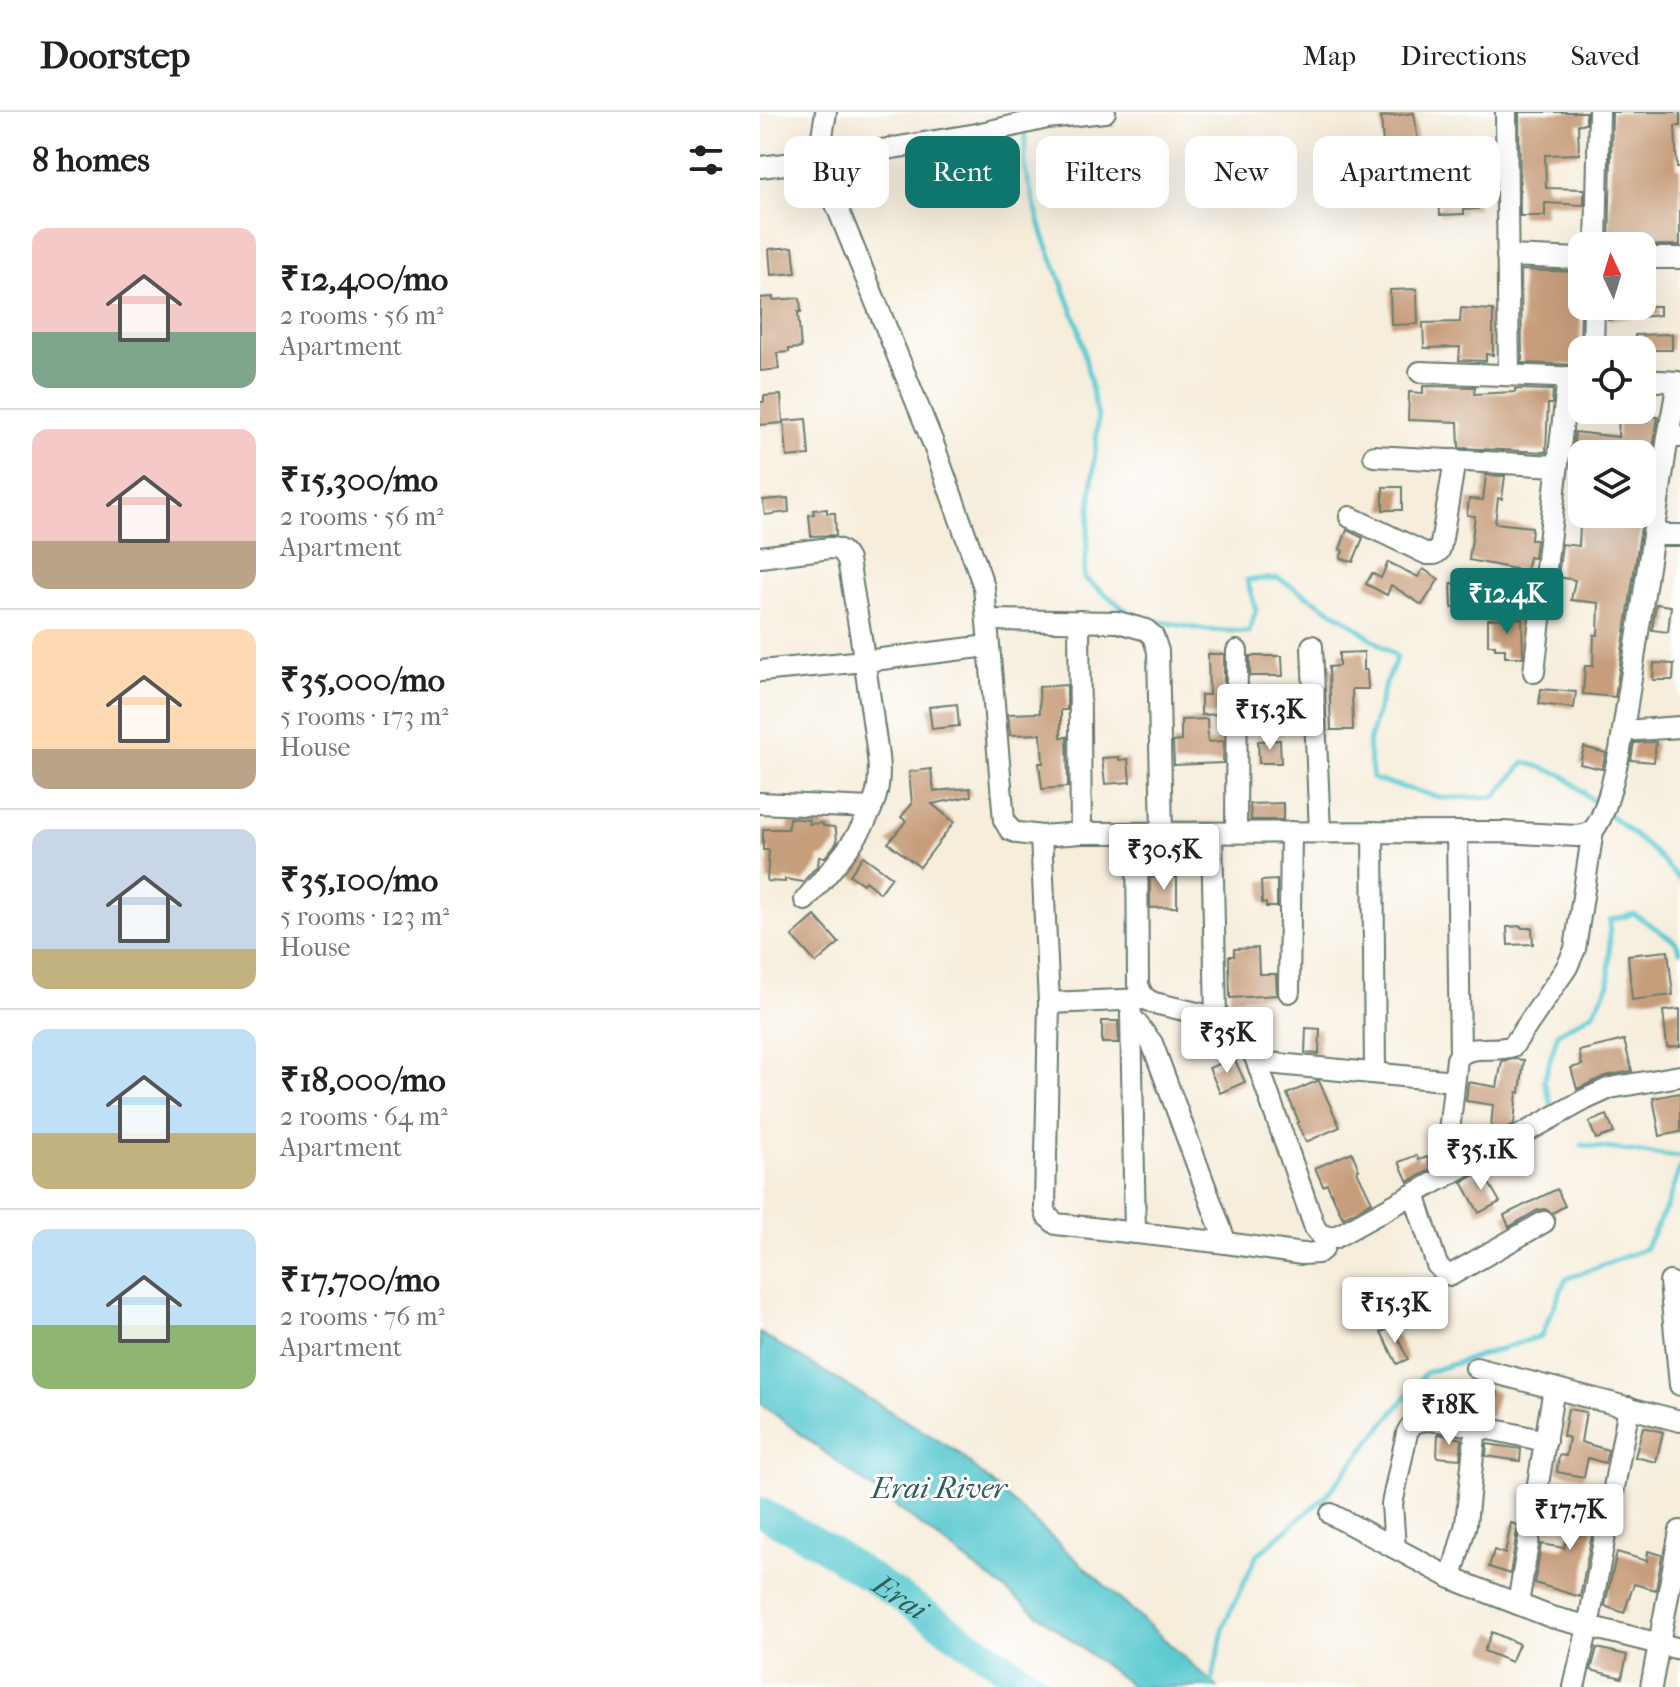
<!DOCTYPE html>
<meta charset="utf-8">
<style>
body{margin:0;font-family:"IM FELL French Canon",serif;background:#f2f2f2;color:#202124;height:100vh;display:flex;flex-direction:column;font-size:30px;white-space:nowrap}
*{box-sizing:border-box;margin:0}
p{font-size:26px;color:#757577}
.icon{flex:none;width:44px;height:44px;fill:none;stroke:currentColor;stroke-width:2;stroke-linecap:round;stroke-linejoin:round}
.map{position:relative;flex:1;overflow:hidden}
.side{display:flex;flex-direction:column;background:#fff;width:760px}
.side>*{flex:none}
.banner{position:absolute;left:24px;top:24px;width:760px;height:72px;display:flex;gap:16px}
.needle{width:52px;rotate:356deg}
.controls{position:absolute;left:808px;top:120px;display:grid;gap:16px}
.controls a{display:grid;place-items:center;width:88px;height:88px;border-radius:16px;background:#fff;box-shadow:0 8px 32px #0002;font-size:40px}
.price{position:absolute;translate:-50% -68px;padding:0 18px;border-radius:8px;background:#fff;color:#222;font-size:26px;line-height:52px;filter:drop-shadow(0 2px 4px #0008)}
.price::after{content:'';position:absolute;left:50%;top:48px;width:24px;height:18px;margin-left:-12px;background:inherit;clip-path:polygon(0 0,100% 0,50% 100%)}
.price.on{background:#0f766e;color:#fff}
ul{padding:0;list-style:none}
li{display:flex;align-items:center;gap:24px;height:200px;padding:0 32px}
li+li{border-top:2px solid #e0e0e0}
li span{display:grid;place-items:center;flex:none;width:224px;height:160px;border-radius:16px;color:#555}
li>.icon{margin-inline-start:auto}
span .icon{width:96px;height:96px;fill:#fffc;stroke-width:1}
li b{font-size:34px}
h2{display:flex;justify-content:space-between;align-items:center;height:96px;padding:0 32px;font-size:34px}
.chip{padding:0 28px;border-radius:16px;background:#fff;box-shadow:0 8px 32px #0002;font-size:28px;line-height:72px}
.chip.on{background:#0f766e;color:#fff}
header{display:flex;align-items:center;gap:48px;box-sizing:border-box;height:112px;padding:0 40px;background:#fff;border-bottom:2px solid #e0e0e0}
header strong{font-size:38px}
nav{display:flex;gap:44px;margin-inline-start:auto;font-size:28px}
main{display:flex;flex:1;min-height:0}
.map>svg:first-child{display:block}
.water{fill:#5dcad1;stroke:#3e8482;stroke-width:2}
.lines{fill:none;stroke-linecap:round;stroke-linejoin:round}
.stream{stroke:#5dcad1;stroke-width:5}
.river{stroke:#5dcad1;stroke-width:30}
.building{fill:#c79e7b}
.minor-casing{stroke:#6a7b6e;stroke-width:24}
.minor{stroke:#fff;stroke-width:20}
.labels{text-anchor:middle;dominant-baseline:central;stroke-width:6;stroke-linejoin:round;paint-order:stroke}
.water-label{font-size:30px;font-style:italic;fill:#2e605b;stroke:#fff}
</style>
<header>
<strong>Doorstep</strong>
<nav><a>Map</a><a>Directions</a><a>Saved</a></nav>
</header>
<main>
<section class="side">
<h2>8 homes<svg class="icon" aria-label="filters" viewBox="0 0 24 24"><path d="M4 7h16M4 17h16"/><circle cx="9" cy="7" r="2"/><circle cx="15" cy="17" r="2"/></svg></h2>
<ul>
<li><span style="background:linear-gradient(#f6c9c9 65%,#7fa58c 0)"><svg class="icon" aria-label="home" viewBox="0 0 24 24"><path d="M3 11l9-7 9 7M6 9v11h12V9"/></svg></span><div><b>₹12,400/mo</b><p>2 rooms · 56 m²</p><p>Apartment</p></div></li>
<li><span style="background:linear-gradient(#f6c9c9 70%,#b9a48a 0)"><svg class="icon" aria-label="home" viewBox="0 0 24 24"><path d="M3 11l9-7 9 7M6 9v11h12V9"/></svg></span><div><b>₹15,300/mo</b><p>2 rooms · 56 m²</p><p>Apartment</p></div></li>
<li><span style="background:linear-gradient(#ffd9b3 75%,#b9a48a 0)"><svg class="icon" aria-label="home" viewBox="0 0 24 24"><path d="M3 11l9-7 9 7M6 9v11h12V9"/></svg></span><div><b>₹35,000/mo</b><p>5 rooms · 173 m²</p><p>House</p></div></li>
<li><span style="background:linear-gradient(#c9d6e8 75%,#c2b280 0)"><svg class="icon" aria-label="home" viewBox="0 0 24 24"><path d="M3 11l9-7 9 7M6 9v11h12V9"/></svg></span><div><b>₹35,100/mo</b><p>5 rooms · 123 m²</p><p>House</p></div></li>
<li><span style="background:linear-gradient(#bfe0f5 65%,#c2b280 0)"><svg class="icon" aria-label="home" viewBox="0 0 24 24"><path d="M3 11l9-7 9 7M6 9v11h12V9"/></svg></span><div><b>₹18,000/mo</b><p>2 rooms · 64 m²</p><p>Apartment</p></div></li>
<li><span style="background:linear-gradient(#bfe0f5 60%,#8fb573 0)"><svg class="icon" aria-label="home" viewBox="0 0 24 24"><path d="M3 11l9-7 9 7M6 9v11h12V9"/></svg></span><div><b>₹17,700/mo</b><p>2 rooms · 76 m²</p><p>Apartment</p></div></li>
</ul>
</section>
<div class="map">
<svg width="920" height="1575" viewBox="0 0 920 1575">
<rect width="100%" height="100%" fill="#fff"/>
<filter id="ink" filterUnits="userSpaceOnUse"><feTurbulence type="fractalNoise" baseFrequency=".0125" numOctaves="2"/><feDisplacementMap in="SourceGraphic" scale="16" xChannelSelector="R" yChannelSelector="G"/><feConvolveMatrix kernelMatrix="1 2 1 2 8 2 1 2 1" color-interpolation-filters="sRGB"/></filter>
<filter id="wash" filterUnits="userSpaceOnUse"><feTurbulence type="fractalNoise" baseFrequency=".006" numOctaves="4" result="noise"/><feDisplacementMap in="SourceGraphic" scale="32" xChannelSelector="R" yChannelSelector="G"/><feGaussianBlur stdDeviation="1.8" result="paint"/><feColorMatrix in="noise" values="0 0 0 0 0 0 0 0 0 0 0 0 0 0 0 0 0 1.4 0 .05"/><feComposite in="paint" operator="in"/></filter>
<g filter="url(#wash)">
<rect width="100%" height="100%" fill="#f6eddb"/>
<!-- water -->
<polygon class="water" points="0,1221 196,1339 457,1575 373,1575 0,1291"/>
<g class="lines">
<!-- stream -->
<g class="stream">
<polyline points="265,17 265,58 283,123 318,213 338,306 324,466 375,505 446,518 489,520 496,498 487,468 518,466 585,507 637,545 625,573 608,633 613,667 682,686 735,685 765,650 803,663 838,693"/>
<polyline points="849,702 893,739 920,768"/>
<polyline points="792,995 784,968 798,921 833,901 849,872 850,808 874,802 915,829 920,839"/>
<polyline points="822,1033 920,1045"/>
<polyline points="451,1575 464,1513 497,1443 566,1384 665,1261 781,1224 806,1167 885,1137 907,1094 920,1056"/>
</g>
<!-- river -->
<path class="river" id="s1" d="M 0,1400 L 60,1432 L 275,1575"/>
</g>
<g id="blocks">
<!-- building -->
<g class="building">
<polygon points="759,0 826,0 826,12 818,12 819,42 785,43 786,76 824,77 824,93 785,91 785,104 760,104"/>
<polygon points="852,0 920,0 920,14 915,14 917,56 920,56 920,133 849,134"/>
<polygon points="654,1 660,43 624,47 621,5"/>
<polygon points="734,56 734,83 717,85 718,97 704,98 704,102 680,103 679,82 652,85 649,62 670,60 670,63 674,62 674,64 704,62 704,59"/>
<polygon points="33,135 36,161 11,163 9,137"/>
<polygon points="761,158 822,160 820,238 822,253 762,251"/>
<polygon points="657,177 658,212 631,213 630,178"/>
<polygon points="13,185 13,188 40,186 41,200 38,200 41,236 29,237 29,240 17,241 19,257 0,259 0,186"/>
<polygon points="847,194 900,194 900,203 848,208"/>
<polygon points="701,196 733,198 733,243 726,242 726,249 699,248 700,235 664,236 663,211 700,210"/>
<polygon points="912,222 912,238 875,238 875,223"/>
<polygon points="663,274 715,275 714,282 755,280 755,277 793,278 792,292 788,292 786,340 699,336 698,310 648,308 649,280 663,281"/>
<polygon points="21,283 23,311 0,313 0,290 4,290 4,284"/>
<polygon points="859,303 898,305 891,349 882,349 882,342 816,342 816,338 813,338 815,320 858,325"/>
<polygon points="46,307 49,343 27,345 24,309"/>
<polygon points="726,363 745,364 742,387 738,386 735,411 772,415 771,428 776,428 774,446 769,445 766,459 709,448 715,404 707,403 709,387 723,388"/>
<rect x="623" y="375" width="19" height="23"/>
<polygon points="28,386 29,400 5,403 3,388"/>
<polygon points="67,397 67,401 75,401 76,423 51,424 49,403 54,402 53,398"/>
<polygon points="831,402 883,402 855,585 823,582 825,554 833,554 834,523 838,523 839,491 811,488 815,468 798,465 802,432 819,434 820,413 831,414"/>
<polygon points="587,418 603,426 593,450 580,446 583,439 580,437"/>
<polygon points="628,450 658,465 663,457 679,467 662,493 631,473 627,483 606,472 612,461 621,466"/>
<polygon points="691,471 731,476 732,494 692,496"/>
<polygon points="896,492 911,494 908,520 892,518"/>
<polygon points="762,506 763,545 745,545 745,537 735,537 735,533 728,533 728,507"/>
<polygon points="604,540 604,558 607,558 608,577 592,577 593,618 571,618 569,555 579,554 579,541"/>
<polygon points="448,542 464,542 464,602 441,603 441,583 449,583"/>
<polygon points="490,544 522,544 523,564 490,564"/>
<polygon points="894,551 914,552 913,568 893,568"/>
<polygon points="307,573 307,598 301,598 301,625 307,625 308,675 282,677 279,651 283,651 281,622 250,623 248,602 280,601 279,575"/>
<polygon points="781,577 816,580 814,596 779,592"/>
<polygon points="197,592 199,614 172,617 169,595"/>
<polygon points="447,607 448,630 464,629 463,651 414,653 413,630 421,629 421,608"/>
<polygon points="520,628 521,651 499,651 498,629"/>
<polygon points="896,630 894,650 871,648 874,631"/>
<polygon points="824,635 846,641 842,657 820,652"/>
<polygon points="359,645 359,648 368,647 370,670 345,672 342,646"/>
<polygon points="171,657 174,679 210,676 211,684 172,692 194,710 160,755 128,731 146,709 141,705 152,692 149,660"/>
<polygon points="523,691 523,708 491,708 490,692"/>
<polygon points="29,706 50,708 49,712 63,711 63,714 74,715 76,718 77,730 65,745 59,745 58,753 43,770 25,767 25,770 7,769 9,738 3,738 3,717 28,717"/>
<polygon points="103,744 132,765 120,781 105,769 103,772 90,763"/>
<polygon points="417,765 417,795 390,796 390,766"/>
<polygon points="517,768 517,795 506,795 506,791 502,791 501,769"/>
<polygon points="55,804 79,831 56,851 32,824"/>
<polygon points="761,814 762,816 772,816 773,832 748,833 747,815"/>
<polygon points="498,836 499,862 516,862 517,883 470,886 469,844 474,844 474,837"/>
<polygon points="908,839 913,883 872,888 868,843"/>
<polygon points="920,897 920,934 907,935 903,899"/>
<polygon points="342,909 358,909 359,931 342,931"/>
<polygon points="546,916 560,917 559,942 545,941"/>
<polygon points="864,928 872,959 845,964 817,977 811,956 822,953 819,939"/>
<polygon points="474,946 485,970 460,981 449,956"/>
<polygon points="754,947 764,948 760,981 757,980 754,1012 730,1025 733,993 706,989 708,970 737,975 742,949"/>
<polygon points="557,969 559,969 580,1015 546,1030 537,1011 539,1010 527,982"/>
<polygon points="920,981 920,1020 900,1024 893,986"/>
<polygon points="847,1003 854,1021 836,1027 829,1010"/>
<polygon points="592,1040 599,1058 597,1059 612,1090 583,1106 567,1072 563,1074 555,1056"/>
<polygon points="657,1043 659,1048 667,1045 672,1057 648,1070 639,1050"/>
<polygon points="722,1059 740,1090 719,1101 702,1070"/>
<polygon points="797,1077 805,1094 792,1101 785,1097 778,1098 749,1115 744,1103"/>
<polygon points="633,1215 648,1247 637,1252 621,1220"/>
<polygon points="719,1276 738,1280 732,1304 713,1301"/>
<polygon points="808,1297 826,1300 821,1330 848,1338 845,1351 828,1346 824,1365 797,1360 797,1359 799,1343 806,1344 809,1326 803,1324"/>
<polygon points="883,1315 903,1320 896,1350 875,1345"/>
<polygon points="678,1322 702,1327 700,1347 677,1345"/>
<polygon points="727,1332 761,1337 760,1349 726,1344"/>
<polygon points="825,1377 840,1381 820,1485 775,1471 781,1432 804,1436 810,1415 813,1416"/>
<polygon points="751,1411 758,1413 750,1462 729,1455 734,1438 745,1442"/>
<polygon points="888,1439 902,1443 896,1478 874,1472 864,1501 847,1495 845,1493 857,1440 887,1449"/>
<polygon points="732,1520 759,1532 751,1550 724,1539"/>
<polygon points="837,1536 867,1543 862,1566 831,1558"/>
</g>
</g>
</g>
<g filter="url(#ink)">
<use href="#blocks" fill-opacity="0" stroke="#6a7b6e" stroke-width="2"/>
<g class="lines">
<!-- minor casing -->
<g class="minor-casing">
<g id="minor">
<path d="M 66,0 L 58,48 L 173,331 L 224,475 L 243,697 L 244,708 L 250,718 L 258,721 L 281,724 L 321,721 L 742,720 L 817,724 C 824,723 829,722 834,717 C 847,702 855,658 860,638 L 908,325"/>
<polyline points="746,0 749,263"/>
<polyline points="0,55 67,47 217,22 287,6 345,0"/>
<polyline points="836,134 839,0"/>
<polyline points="747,144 822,147"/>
<polyline points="882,146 920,146"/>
<polyline points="833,238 834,194"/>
<polyline points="660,260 822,266"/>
<polyline points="882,268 918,270 908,325 920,325"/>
<polyline points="614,344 797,354"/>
<polyline points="590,405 667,442 675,442 679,439 681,432 695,348"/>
<polyline points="893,423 920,423"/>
<path d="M 0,445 L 70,436 C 80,436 84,440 88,448 C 97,499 105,550 112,601 C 115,629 124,660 115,687 C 103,724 70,759 45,788"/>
<polyline points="227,508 358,510 386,518 393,524 398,539 402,721"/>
<polyline points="319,509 321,721"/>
<polyline points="552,534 560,720"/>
<polyline points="0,559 105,549 228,534"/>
<polyline points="774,560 808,265"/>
<polyline points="863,619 920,615"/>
<polyline points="0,691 111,696"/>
<polyline points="476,720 477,539"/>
<polyline points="613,720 615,961"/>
<polyline points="697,720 700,942"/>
<path d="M 377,721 L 378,872 C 381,882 384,887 394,891 L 463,907 L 471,910 L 486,924 L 497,950 L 555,1116 L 561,1123 L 574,1126 L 826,987 L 850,976 L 920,964"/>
<polyline points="452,721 456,905"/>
<polyline points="281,724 289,891 285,1096 287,1104 296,1112 466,1131 542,1142 558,1141 563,1137 567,1126"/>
<polyline points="529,880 531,720"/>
<polyline points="289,891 385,887"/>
<polyline points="371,901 375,1121"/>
<polyline points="371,904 392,931 466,1131"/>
<polyline points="497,950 694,969"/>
<path d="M 684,1066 L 697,947 C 709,930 735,941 753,934 L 807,855 L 815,837 L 833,718"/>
<polyline points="654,1082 677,1153 686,1162 691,1163 784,1110"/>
<polyline points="910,1170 920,1273"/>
<polyline points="716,1256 920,1309"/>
<polyline points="571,1402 691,1466 791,1505 920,1537"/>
<path d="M 635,1436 L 632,1392 L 647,1321 C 650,1314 653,1311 660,1309 C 668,1307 677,1309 686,1310 C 720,1314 753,1322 786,1329"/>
<polyline points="691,1466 706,1412 716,1314"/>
<polyline points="758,1492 794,1276"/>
<polyline points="814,1575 828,1515 869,1295"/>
<polyline points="891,1575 920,1419"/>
</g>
</g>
<!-- minor -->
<use href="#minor" class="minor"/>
</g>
</g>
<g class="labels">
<!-- water labels -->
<g class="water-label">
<text x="179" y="1376">Erai River</text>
<text stroke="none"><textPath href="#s1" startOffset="164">Erai</textPath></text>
</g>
</g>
</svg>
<div class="controls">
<a><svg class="needle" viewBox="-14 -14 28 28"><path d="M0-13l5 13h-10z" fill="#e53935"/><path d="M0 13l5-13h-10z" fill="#757577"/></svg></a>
<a><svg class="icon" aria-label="locate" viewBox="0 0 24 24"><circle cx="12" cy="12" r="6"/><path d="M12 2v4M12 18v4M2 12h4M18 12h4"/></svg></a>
<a><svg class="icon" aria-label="layers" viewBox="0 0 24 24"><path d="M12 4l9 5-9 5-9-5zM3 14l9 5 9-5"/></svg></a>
</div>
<b class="price on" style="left:747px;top:524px">₹12.4K</b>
<b class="price" style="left:510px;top:640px">₹15.3K</b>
<b class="price" style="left:404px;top:780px">₹30.5K</b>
<b class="price" style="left:467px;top:963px">₹35K</b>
<b class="price" style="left:721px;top:1080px">₹35.1K</b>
<b class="price" style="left:635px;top:1233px">₹15.3K</b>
<b class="price" style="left:689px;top:1335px">₹18K</b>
<b class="price" style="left:810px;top:1440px">₹17.7K</b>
<div class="banner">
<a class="chip">Buy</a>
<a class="chip on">Rent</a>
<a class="chip">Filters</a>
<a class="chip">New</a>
<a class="chip">Apartment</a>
</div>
</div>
</main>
